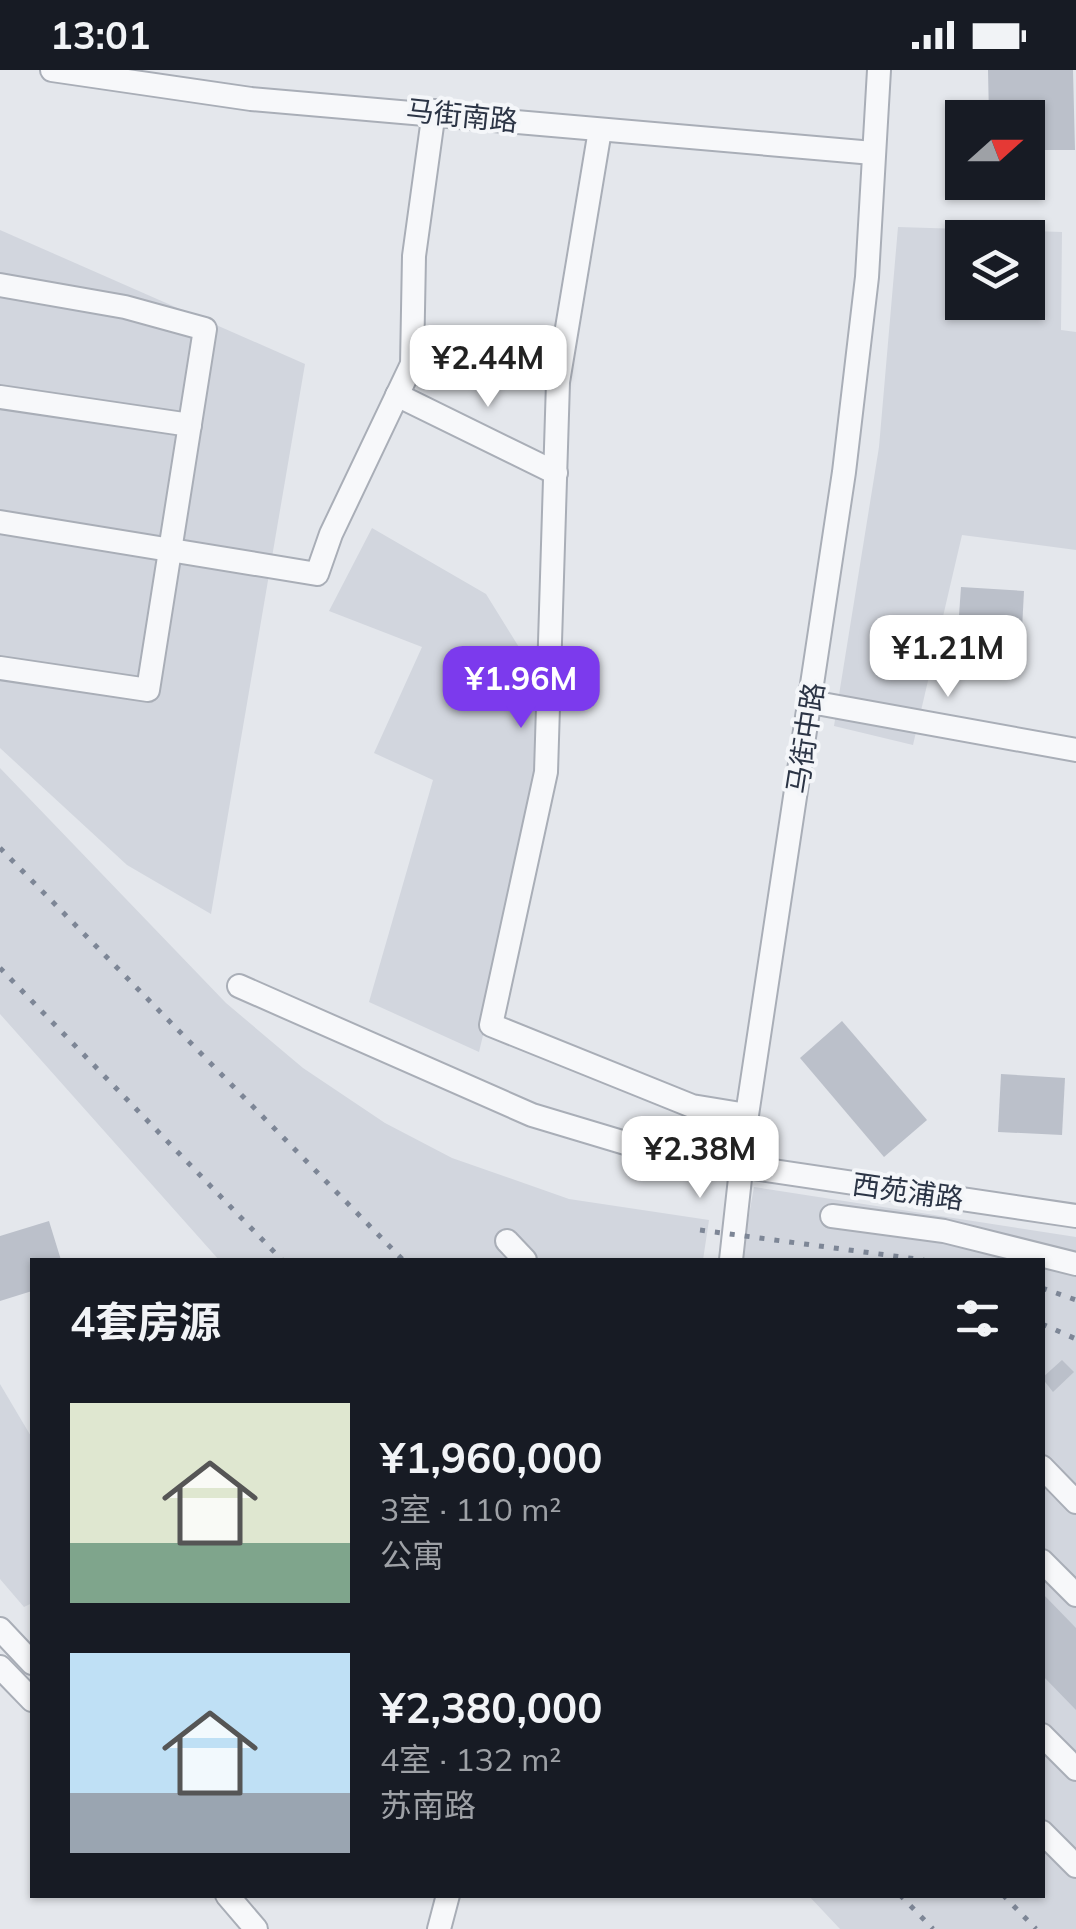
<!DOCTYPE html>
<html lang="zh">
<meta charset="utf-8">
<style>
body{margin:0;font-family:Mulish,"Noto Sans SC",sans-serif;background:#242831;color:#f1f3f6;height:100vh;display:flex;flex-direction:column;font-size:38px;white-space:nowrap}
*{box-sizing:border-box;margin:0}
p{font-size:32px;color:#9ea1a6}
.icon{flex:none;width:55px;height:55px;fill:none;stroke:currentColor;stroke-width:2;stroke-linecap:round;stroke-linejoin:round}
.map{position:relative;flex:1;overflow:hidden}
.drawer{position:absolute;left:30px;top:1188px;width:1015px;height:640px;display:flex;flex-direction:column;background:#171b24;border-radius:0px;box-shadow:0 2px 8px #0004}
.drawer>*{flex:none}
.needle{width:65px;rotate:69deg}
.buttons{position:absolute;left:945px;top:30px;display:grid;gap:20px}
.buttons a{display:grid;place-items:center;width:100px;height:100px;border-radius:0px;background:#171b24;box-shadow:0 2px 8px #0004;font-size:50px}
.price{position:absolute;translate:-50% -85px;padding:0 22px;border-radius:20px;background:#fff;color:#222;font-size:32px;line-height:65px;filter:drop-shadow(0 2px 5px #0008)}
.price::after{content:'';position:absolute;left:50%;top:60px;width:30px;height:22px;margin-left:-15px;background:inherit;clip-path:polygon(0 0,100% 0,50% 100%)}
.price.selected{background:#7c3aed;color:#fff}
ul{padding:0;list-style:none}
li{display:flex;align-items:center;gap:30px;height:250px;padding:0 40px}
li span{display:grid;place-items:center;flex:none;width:280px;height:200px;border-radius:0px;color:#555}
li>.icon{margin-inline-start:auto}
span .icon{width:120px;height:120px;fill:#fffc;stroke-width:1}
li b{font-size:42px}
h2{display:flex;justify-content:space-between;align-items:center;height:120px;padding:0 40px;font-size:42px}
.status{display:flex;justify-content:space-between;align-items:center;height:70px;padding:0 50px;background:#171b24;direction:ltr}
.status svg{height:28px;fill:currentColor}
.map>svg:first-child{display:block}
.built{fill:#d2d6de;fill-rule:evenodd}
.building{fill:#bbc0ca}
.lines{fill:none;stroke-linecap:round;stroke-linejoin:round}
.minor-casing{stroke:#a9aeb7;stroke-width:26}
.minor{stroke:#f7f8fa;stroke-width:22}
.rail{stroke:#7d8696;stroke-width:5;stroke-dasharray:5 10;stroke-linecap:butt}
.labels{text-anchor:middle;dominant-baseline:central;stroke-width:8;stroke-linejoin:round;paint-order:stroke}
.street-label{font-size:28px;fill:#2b3445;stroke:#f4f6f9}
</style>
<div class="status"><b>13:01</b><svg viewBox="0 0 49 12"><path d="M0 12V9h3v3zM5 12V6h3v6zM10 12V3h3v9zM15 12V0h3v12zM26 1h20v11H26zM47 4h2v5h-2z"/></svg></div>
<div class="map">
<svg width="1076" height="1859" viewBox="0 0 1076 1859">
<rect width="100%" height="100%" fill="#e4e7ec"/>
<!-- built -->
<g class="built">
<path d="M 898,157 L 1062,162 L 1061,260 L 1076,262 L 1076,480 L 962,465 L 913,675 L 834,656 L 879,377 ZM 962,168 L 1028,168 L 1028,232 L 962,232 Z"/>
<polygon points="0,160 305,294 211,844 127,795 0,678"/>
<polygon points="372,458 486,524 540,611 536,710 518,820 479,982 369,932 433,710 374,683 422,577 329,541"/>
<polygon points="0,698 226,933 303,998 385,1053 452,1088 569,1129 709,1150 703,1190 219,1190 0,944"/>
<polygon points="754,1117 1076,1167 1076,1859 840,1859 808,1825 1042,1825 1042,1190 741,1190"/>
<polygon points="0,1314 32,1368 32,1533 24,1537 0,1509"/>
</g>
<!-- building -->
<g class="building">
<polygon points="988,0 1073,0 1075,80 1028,80 1028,48 989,48"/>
<polygon points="961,517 1024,521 1021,578 957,574"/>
<polygon points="842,951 927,1050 884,1087 800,988"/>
<polygon points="1001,1004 1065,1008 1062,1065 998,1062"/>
<polygon points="49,1151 61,1190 32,1190 32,1221 0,1231 0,1166"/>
<polygon points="1062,1290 1074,1302 1053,1322 1042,1308"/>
<polygon points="1042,1523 1076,1558 1076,1640 1042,1605"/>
</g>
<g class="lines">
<!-- minor casing -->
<g class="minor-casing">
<g id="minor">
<polyline points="52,0 251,29 873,83"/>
<polyline points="600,60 558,312 546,702 491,955 692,1036 747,1045"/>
<polyline points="0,215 125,237 205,259 148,620 0,598"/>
<polyline points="397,325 556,403"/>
<polyline points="0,327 190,355"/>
<polyline points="0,452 317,504 331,464 412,294 414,186 434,41"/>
<polyline points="811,632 1076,680"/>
<polyline points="239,916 532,1045 632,1075 742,1081"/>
<polyline points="740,1096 1076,1146"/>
<polyline points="832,1146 944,1161 1076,1194"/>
<polyline points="507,1171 525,1190"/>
<polyline points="731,1190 747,1045 844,402 867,207 879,0"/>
<polyline points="1042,1397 1076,1432"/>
<polyline points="1042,1491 1076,1525"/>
<polyline points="0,1559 32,1593"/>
<polyline points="0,1597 32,1630"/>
<polyline points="1042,1665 1076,1699"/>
<polyline points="1042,1762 1076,1796"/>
<polyline points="227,1825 256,1859"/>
<polyline points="439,1859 448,1825"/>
</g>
</g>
<!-- minor -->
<use href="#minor" class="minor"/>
<!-- rail -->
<g class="rail">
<polyline points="0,778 403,1190"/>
<polyline points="0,898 282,1190"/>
<polyline points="700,1160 924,1190"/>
<polyline points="1042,1218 1076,1230"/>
<polyline points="1042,1254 1076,1269"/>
<polyline points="900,1825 933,1859"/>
<polyline points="1003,1825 1036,1859"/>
</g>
</g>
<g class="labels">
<!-- street labels -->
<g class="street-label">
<text transform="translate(462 45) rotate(6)">马街南路</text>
<text transform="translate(805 668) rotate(-81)">马街中路</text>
<text transform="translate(908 1121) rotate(8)">西苑浦路</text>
</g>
</g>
</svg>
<div class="buttons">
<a><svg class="needle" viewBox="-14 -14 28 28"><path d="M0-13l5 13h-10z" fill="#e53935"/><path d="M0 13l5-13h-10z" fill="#9ea1a6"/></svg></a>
<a><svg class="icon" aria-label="layers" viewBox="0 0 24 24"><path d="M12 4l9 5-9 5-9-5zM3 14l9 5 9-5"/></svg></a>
</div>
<b class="price" style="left:488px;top:340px">¥2.44M</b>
<b class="price" style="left:948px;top:630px">¥1.21M</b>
<b class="price selected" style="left:521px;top:661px">¥1.96M</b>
<b class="price" style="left:700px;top:1131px">¥2.38M</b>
<section class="drawer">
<h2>4套房源<svg class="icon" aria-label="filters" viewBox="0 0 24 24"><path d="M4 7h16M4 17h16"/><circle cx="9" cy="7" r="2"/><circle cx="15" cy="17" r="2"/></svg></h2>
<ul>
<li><span style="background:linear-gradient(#dfe7d0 70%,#7fa58c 0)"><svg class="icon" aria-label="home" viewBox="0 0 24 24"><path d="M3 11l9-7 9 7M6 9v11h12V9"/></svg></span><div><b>¥1,960,000</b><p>3室 · 110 m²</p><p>公寓</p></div></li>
<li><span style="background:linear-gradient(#bfe0f5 70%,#9aa5b1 0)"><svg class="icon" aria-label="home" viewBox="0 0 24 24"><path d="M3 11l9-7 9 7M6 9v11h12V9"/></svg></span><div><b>¥2,380,000</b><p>4室 · 132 m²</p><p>苏南路</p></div></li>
</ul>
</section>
</div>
